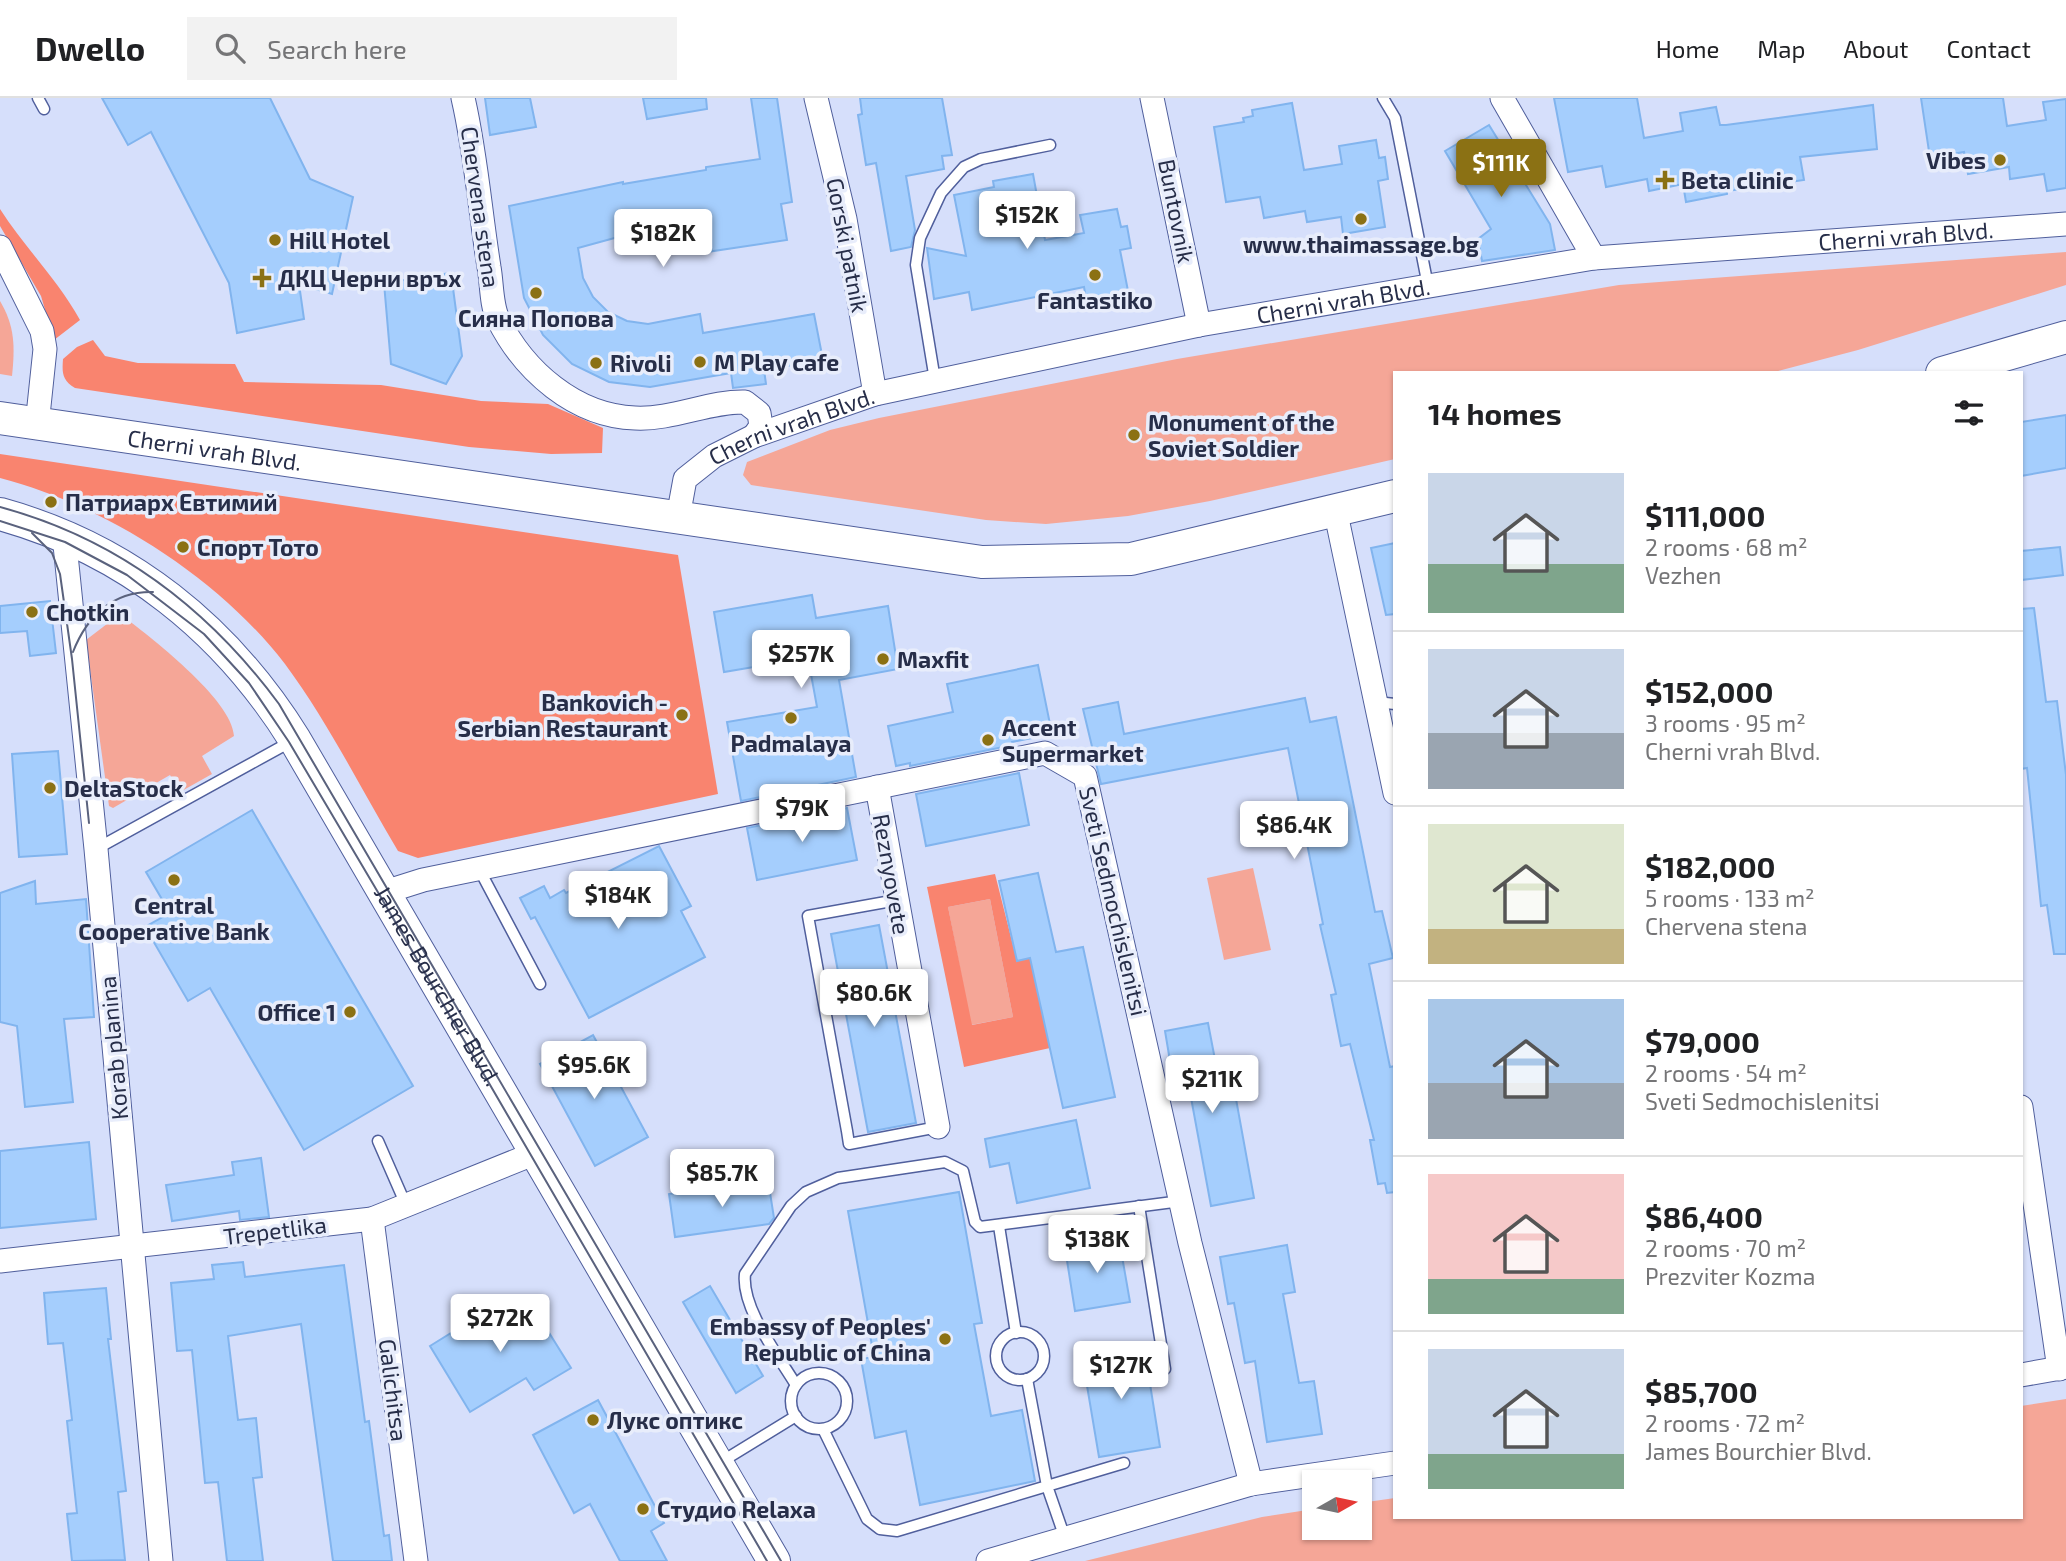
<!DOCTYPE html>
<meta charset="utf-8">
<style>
body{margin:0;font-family:"Exo 2",sans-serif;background:#f2f2f2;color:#202124;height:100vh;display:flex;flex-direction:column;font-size:26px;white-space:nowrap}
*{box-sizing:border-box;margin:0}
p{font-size:23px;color:#757577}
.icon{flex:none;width:38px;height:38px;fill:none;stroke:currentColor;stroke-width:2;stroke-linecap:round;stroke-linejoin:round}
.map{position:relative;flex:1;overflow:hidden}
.sheet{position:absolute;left:1393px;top:273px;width:630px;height:1148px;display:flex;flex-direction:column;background:#fff;border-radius:0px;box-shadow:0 2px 5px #0004}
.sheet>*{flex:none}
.needle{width:46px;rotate:81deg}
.fabs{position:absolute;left:1302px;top:1372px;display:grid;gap:14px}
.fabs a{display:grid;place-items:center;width:70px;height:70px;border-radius:0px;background:#fff;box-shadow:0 2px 5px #0004;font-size:35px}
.price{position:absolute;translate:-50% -60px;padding:0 16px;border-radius:7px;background:#fff;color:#222;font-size:23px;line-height:46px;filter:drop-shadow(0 2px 4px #0008)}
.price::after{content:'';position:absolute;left:50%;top:42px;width:21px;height:16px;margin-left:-10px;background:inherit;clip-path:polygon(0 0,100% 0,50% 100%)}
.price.active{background:#8b7114;color:#fff}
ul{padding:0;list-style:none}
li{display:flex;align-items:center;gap:21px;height:175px;padding:0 35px}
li+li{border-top:2px solid #e0e0e0}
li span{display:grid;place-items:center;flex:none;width:196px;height:140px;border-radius:0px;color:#555}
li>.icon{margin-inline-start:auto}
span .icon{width:84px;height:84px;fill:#fffc;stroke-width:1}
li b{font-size:30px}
h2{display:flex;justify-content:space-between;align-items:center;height:84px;padding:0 35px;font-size:30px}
header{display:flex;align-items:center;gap:42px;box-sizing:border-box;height:98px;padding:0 35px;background:#fff;border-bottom:2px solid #e0e0e0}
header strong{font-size:33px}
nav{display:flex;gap:38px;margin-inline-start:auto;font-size:24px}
.search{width:490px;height:63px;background:#f2f2f2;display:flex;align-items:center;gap:18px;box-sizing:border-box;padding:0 24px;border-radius:0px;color:#757577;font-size:26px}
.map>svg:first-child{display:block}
.green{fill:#f5a697}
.forest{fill:#f9846f;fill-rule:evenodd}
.building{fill:#a5cefd;stroke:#81b4ee;stroke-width:2}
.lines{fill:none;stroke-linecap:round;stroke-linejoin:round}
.lane-casing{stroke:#505f9c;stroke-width:13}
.street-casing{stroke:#505f9c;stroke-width:25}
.secondary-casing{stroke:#505f9c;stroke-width:34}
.lane{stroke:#fff;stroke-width:10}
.street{stroke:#fff;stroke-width:23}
.secondary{stroke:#fff;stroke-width:32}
.tram{stroke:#5a627d;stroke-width:2}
.poi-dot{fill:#8b7114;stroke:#e8edfb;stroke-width:2.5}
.labels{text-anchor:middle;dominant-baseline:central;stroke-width:7;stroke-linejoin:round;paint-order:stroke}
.poi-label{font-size:23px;font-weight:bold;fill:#272e49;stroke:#e8edfb;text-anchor:start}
.street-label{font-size:23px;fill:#272e49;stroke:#e8edfb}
</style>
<header>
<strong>Dwello</strong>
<div class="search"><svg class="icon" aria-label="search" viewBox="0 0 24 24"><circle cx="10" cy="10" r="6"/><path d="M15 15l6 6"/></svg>Search here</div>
<nav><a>Home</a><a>Map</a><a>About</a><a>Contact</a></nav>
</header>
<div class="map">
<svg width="2066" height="1463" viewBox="0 0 2066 1463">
<rect width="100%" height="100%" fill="#d6dffb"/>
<!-- green -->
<g class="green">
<polygon points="2066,154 2066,187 1858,252 1770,275 1395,275 1395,361 1210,403 1128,418 1046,426 986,422 751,387 743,377 747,364 830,332 879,320 1177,261 1619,187"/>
<path d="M 0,203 C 15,228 15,249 12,278 L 0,276 Z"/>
<path d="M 120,516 C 148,537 233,602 234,638 L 202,658 L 212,676 L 180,694 L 170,677 L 113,710 L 109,708 L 86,542 Z"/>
<polygon points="1253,770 1271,852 1224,862 1207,780"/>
<polygon points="990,801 1013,919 971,927 948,809"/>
<polygon points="2066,1301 2066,1463 1085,1463 1262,1419 1314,1411 1314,1430 1360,1430 1360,1405 1395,1400 1395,1419 2021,1419 2021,1308"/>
</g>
<!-- forest -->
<g class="forest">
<path d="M 0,111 C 25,150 58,182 80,222 L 54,242 L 41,198 L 0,128 Z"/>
<path d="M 93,242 L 105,258 L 138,265 L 235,266 L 244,284 L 381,287 L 481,303 L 548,306 L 603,330 L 602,355 L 551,356 L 469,349 L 75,290 C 62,282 62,275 63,261 L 77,249 Z"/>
<path d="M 0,356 L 678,457 L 718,696 L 418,760 L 398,753 C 361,691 328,624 285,566 C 219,480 105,407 0,380 Z"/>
<path d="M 995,776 L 1017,863 L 1030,860 L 1050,950 L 964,969 L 927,789 ZM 990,801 L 1013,919 L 972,927 L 948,809 Z"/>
</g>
<!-- building -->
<g class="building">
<polygon points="102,0 270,0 310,81 353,99 332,196 299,186 304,221 237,235 229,185 151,34 128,47"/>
<polygon points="485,0 530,0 536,29 490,37"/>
<polygon points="643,0 706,0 707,11 647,21"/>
<polygon points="751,0 777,0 792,104 781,106 787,142 700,155 695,124 640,133 578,150 583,180 593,199 608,214 627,223 648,226 700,216 703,235 814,216 823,262 764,272 766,286 733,290 731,275 650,289 609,284 572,266 543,237 524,200 509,108 623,84 623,86 706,72 706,69 760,61"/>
<polygon points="860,0 942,0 952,57 942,58 944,71 906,78 915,132 911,149 891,153 876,65 866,67 858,17 862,16"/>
<polygon points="1554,0 1637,0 1644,40 1683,33 1680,15 1716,9 1720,27 1726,27 1873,7 1877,51 1800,59 1804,82 1727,93 1727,96 1686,104 1683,86 1649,93 1647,81 1606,89 1602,68 1568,74"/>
<polygon points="1921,0 2003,0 2007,28 2046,22 2043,4 2066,1 2066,90 2047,93 2044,76 2010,81 2009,69 1968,76 1964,54 1930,60"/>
<polygon points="1292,5 1304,72 1342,66 1339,48 1376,42 1379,60 1385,59 1388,81 1378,83 1385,129 1343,136 1341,119 1307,124 1305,113 1264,120 1260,99 1226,104 1214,29 1244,24 1243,20 1253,18 1252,12"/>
<polygon points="1489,27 1550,126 1555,152 1482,163 1478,141 1491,131 1445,53"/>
<polygon points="1033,76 1045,142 1084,135 1080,117 1117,111 1121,129 1127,128 1131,150 1120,152 1129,198 1087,206 1084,189 972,212 969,194 934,201 927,150 966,158 954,97 994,89 993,83"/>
<polygon points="451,175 462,258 446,286 391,266 384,185"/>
<polygon points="2066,317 2066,370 2021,378 2021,324"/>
<polygon points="1395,445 1395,516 1386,517 1371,450"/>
<polygon points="2060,449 2063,477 2021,482 2021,453"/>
<polygon points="812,497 816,520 888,508 898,571 839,582 856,679 741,703 727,624 817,609 808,560 724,574 714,514"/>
<polygon points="50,503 56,555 30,558 27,533 0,535 0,508"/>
<polygon points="2034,510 2046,604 2057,603 2066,677 2066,856 2054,856 2047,807 2041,808 2027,670 2021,671 2021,511"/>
<polygon points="1038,567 1052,636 1012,644 1013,647 910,668 910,665 896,668 888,628 953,614 947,586"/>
<polygon points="1305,600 1310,624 1336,619 1375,814 1382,813 1393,860 1369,866 1390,969 1395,968 1395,1094 1387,1095 1385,1085 1378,1086 1370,1042 1374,1042 1350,946 1341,948 1331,897 1336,896 1320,827 1323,826 1288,650 1101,686 1083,611 1118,604 1124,636"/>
<polygon points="58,653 67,756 19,759 12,656"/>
<polygon points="1019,675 1029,727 926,748 916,696"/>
<polygon points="847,710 857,762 757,782 747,730"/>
<polygon points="252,712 413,988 304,1052 210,890 188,903 145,829 170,815 146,774"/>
<polygon points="659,748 691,808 681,813 705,859 589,920 535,819 531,821 520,800 544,788 550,800 564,792 566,795"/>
<polygon points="1038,775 1056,854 1083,849 1115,999 1063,1010 1030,860 1017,863 999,783"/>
<polygon points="35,783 36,806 86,801 94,919 64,921 73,1004 25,1009 17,928 0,924 0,795"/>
<polygon points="879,827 916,1025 868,1034 831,836"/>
<polygon points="1208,925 1221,993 1234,990 1254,1100 1211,1108 1187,978 1173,981 1165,933"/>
<polygon points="593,937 648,1039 595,1068 540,966"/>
<polygon points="1076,1022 1090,1090 1017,1105 1009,1065 990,1069 985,1041"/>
<polygon points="89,1044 96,1121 0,1130 0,1053"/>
<polygon points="261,1060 269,1119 240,1122 239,1113 172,1123 166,1087 234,1077 232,1064"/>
<polygon points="768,1082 774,1120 769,1126 675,1139 669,1096"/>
<polygon points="959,1094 982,1225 974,1226 991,1318 1022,1312 1035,1383 920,1407 906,1333 875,1340 861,1261 874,1259 848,1113"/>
<polygon points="1119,1141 1130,1204 1075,1213 1065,1150"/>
<polygon points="1287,1147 1295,1194 1283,1196 1299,1285 1314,1283 1322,1336 1267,1344 1255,1263 1245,1265 1234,1205 1228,1206 1220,1159"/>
<polygon points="243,1164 245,1179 344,1167 365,1324 369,1323 384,1438 389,1437 392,1463 333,1463 301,1226 228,1238 238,1322 256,1320 262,1379 253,1380 263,1463 227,1463 218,1384 205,1385 192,1252 177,1253 171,1185 214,1181 212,1167"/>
<polygon points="710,1188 763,1278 736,1295 683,1204"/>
<polygon points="106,1190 111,1241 108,1241 126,1393 118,1394 125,1462 72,1463 67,1416 77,1415 67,1323 72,1322 63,1245 48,1246 44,1195"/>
<polygon points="528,1201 571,1270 534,1292 526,1280 470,1314 430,1248 493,1209 499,1219"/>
<polygon points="1144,1248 1160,1349 1099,1359 1082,1258"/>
<polygon points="598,1302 664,1425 651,1433 667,1463 620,1463 590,1406 574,1415 533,1337"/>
</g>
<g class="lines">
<!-- lane casing -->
<g class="lane-casing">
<g id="lane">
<polyline points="38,0 44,11"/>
<polyline points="1383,0 1395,20 1428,188"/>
<polyline points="935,282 916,167 920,140 941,95 964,69 981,61 1050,47"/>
<polyline points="1376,604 1395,606"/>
<polyline points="96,751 292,643"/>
<polyline points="479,771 540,886"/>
<polyline points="897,802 808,818 847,1033 849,1046 938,1029"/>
<polyline points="378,1043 406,1107"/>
<polyline points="1139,1108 1165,1271"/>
<polyline points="999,1128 1016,1235"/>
<circle cx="1020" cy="1258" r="24"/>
<circle cx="819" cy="1303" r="28"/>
<path d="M 796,1287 C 778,1257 741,1210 745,1176 L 791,1108 L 806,1094 L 838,1080 L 945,1064 L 963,1073 L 975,1124 L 980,1129 L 1181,1103"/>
<polyline points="823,1331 867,1421 880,1431 897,1433 1047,1388 1027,1281"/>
<polyline points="721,1364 796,1318"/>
<polyline points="1065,1440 1047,1388 1124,1365"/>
</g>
</g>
<!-- street casing -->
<g class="street-casing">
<g id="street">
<path d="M 463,0 C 476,56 480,113 489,169 C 492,185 491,207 498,221 C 524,273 575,318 635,320 C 672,322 710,303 745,304 L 759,315 L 761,328 L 754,338"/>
<polyline points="816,0 845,121 875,296"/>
<polyline points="1152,0 1199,227"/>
<polyline points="1502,0 1594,160"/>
<polyline points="0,149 42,233 45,251 37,327"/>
<polyline points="1335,411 1395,695"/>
<path id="s1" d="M 678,419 L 685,381 L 714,358 L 754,338 L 875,296 L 1199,227 L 1594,160 L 2066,126"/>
<polyline points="64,437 96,751 161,1463"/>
<polyline points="877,689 938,1029"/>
<polyline points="385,794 423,782 1045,655 1085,678 1190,1145 1251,1386"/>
<polyline points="2021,1009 2059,1271"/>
<polyline points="372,1121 416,1463"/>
<polyline points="0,1163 372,1121 538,1054"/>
<polyline points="2021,1277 2066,1269"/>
<polyline points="988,1463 1251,1386 1395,1365"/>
</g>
</g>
<!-- secondary casing -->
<g class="secondary-casing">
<g id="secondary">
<polyline points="1942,275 2066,239"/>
<path id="s2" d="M 0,320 L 982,464 L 1131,461 L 1395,398"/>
<path id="s3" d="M 0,416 C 127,451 226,531 295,642 L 774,1463"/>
</g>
</g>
<!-- lane -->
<use href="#lane" class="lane"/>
<!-- street -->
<use href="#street" class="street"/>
<!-- secondary -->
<use href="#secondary" class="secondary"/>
<!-- tram -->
<g class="tram">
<path d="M 0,409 C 115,440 208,510 279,606 L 781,1463"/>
<polyline points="0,423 65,444 127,477 204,536 249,585 289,644 379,796 767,1463"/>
<polyline points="32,435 52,455 60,476 72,561 89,725"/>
<path d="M 73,554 C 87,518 113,493 153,494"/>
</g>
</g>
<!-- markers -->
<g class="poi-dot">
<circle cx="2000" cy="62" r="7"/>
<path d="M1661.5 71.5h7v7h7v7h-7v7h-7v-7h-7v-7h7z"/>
<circle cx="1361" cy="121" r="7"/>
<circle cx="275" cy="142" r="7"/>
<circle cx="1095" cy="177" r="7"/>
<path d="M258.5 169.5h7v7h7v7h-7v7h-7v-7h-7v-7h7z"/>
<circle cx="536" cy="195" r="7"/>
<circle cx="700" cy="264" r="7"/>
<circle cx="596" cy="265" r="7"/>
<circle cx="1134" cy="337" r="7"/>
<circle cx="51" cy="404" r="7"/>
<circle cx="183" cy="449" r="7"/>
<circle cx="32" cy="514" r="7"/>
<circle cx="883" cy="561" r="7"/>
<circle cx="682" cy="617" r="7"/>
<circle cx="791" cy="620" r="7"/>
<circle cx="988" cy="642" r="7"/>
<circle cx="50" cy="690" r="7"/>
<circle cx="174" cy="782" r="7"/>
<circle cx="350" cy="914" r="7"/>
<circle cx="945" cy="1241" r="7"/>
<circle cx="593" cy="1322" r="7"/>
<circle cx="643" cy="1411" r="7"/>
</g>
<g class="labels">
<!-- poi labels -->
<g class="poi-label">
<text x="1986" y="62" text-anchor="end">Vibes</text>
<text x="1681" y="82">Beta clinic</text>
<text x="289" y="142">Hill Hotel</text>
<text x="1361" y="146" text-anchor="middle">www.thaimassage.bg</text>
<text x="278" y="180">ДКЦ Черни връх</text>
<text x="1095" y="202" text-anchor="middle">Fantastiko</text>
<text x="536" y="220" text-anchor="middle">Сияна Попова</text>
<text x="714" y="264">M Play cafe</text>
<text x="610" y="265">Rivoli</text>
<text x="1148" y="324">Monument of the<tspan x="1148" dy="26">Soviet Soldier</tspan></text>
<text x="65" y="404">Патриарх Евтимий</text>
<text x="197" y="449">Спорт Тото</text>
<text x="46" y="514">Chotkin</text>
<text x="897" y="561">Maxfit</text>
<text x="668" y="604" text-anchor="end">Bankovich -<tspan x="668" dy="26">Serbian Restaurant</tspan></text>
<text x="1002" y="629">Accent<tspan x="1002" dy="26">Supermarket</tspan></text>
<text x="791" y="645" text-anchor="middle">Padmalaya</text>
<text x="64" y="690">DeltaStock</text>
<text x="174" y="807" text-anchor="middle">Central<tspan x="174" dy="26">Cooperative Bank</tspan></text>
<text x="336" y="914" text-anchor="end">Office 1</text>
<text x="931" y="1228" text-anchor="end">Embassy of Peoples'<tspan x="931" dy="26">Republic of China</tspan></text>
<text x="607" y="1322">Лукс оптикс</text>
<text x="657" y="1411">Студио Relaxa</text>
</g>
<!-- street labels -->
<g class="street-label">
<text transform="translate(481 109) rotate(82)">Chervena stena</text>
<text transform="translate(1177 113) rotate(79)">Buntovnik</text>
<text stroke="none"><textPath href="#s1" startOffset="1293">Cherni vrah Blvd.</textPath></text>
<text transform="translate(848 147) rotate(79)">Gorski patnik</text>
<text stroke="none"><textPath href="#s1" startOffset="726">Cherni vrah Blvd.</textPath></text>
<text stroke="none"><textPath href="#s1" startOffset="159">Cherni vrah Blvd.</textPath></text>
<text stroke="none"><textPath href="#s2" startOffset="217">Cherni vrah Blvd.</textPath></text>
<text transform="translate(892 776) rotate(80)">Reznyovete</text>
<text transform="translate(1114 803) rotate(77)">Sveti Sedmochislenitsi</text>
<text stroke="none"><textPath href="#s3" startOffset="665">James Bourchier Blvd.</textPath></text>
<text transform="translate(113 950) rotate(-95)">Korab planina</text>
<text transform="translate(275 1132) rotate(-7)">Trepetlika</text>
<text transform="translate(394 1292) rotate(83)">Galichitsa</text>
</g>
</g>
</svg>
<div class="fabs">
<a><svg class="needle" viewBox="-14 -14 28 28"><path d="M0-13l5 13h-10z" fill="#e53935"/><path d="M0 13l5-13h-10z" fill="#757577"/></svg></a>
</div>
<b class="price active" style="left:1501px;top:101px">$111K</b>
<b class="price" style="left:1027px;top:153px">$152K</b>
<b class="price" style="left:663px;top:171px">$182K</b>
<b class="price" style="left:801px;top:592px">$257K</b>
<b class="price" style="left:802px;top:746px">$79K</b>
<b class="price" style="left:1294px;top:763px">$86.4K</b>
<b class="price" style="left:618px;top:833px">$184K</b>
<b class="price" style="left:874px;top:931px">$80.6K</b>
<b class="price" style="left:594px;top:1003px">$95.6K</b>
<b class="price" style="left:1212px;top:1017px">$211K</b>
<b class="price" style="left:722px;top:1111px">$85.7K</b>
<b class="price" style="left:1097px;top:1177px">$138K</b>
<b class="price" style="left:500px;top:1256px">$272K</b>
<b class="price" style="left:1121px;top:1303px">$127K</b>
<section class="sheet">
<h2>14 homes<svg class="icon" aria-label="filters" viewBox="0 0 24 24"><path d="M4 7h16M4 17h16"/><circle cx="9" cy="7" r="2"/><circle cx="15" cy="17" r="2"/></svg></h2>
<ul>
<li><span style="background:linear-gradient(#c9d6e8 65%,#7fa58c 0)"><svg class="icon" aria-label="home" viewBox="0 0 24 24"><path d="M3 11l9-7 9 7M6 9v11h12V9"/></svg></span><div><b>$111,000</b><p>2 rooms · 68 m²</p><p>Vezhen</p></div></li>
<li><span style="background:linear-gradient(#c9d6e8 60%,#9aa5b1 0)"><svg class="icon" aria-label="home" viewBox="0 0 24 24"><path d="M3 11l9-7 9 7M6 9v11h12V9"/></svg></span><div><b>$152,000</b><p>3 rooms · 95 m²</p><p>Cherni vrah Blvd.</p></div></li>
<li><span style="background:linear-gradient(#dfe7d0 75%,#c2b280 0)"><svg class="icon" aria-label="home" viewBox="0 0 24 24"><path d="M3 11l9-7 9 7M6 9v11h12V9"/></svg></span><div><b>$182,000</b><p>5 rooms · 133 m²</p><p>Chervena stena</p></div></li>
<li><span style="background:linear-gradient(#a9c7e8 60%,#9aa5b1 0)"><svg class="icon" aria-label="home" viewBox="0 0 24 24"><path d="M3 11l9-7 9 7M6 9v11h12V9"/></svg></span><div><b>$79,000</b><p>2 rooms · 54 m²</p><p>Sveti Sedmochislenitsi</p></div></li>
<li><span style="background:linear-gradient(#f6c9c9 75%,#7fa58c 0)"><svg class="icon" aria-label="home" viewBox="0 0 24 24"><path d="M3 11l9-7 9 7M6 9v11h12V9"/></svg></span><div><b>$86,400</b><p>2 rooms · 70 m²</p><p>Prezviter Kozma</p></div></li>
<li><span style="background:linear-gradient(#c9d6e8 75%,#7fa58c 0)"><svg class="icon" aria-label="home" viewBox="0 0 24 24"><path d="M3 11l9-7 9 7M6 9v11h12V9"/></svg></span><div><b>$85,700</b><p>2 rooms · 72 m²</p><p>James Bourchier Blvd.</p></div></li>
</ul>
</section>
</div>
